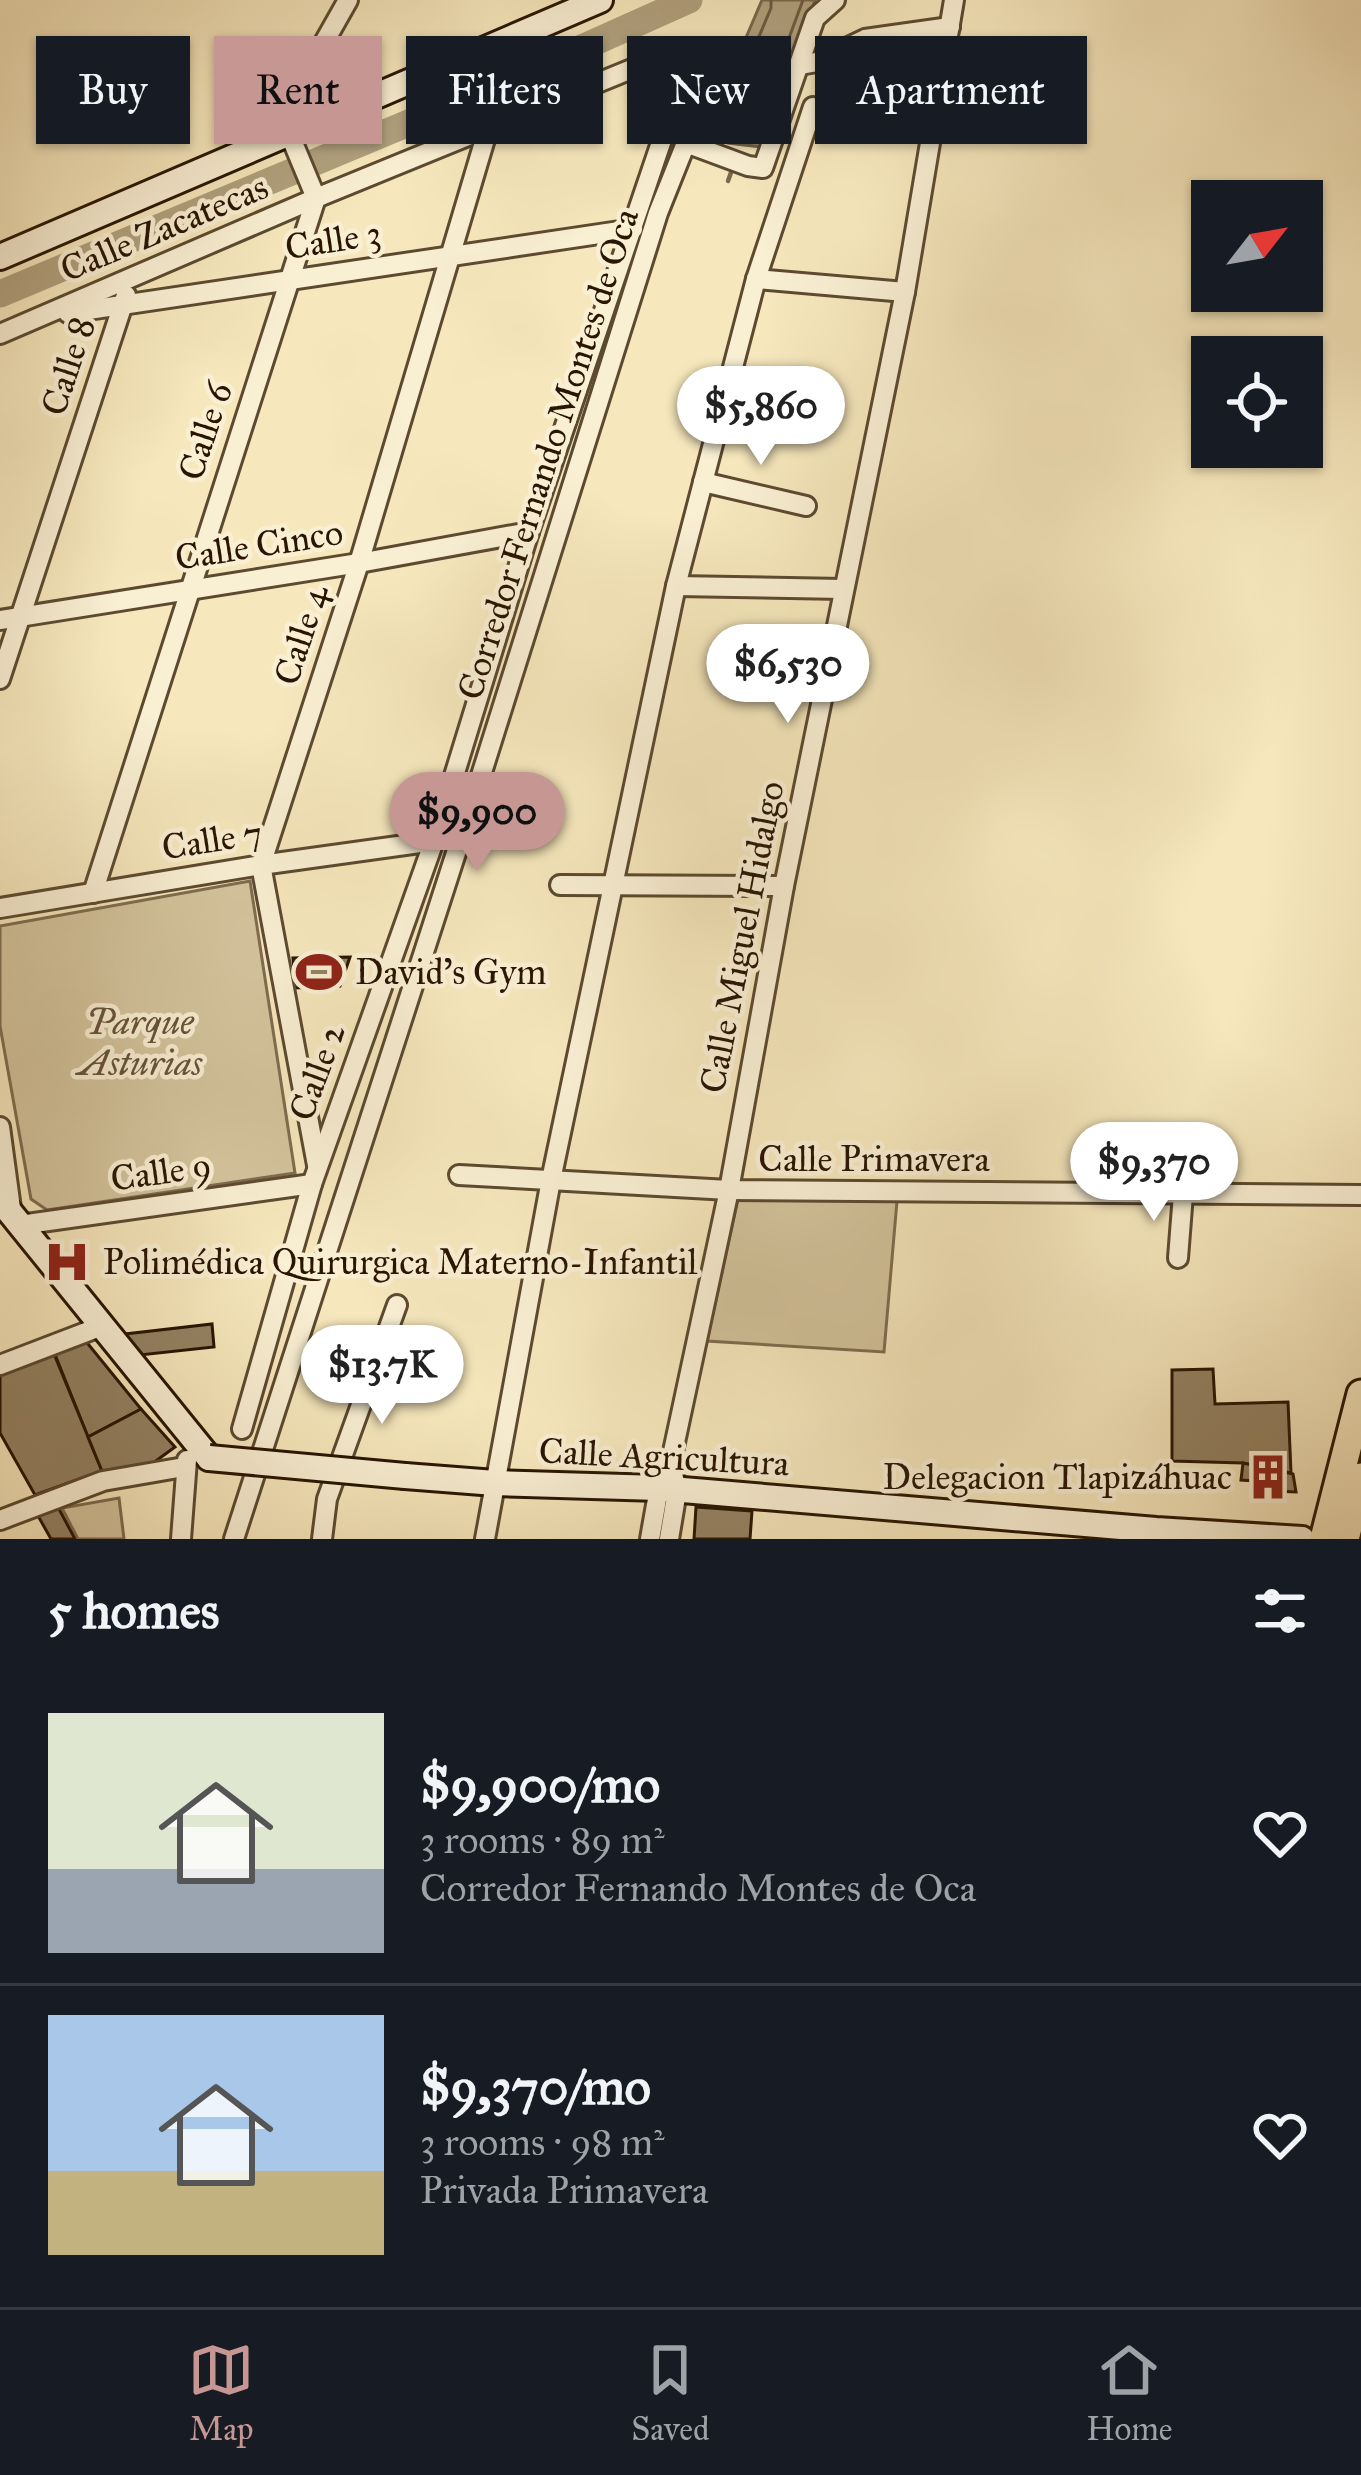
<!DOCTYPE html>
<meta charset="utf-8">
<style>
body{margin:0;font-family:"IM FELL Great Primer",serif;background:#242831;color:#f1f3f6;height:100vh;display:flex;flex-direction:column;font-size:45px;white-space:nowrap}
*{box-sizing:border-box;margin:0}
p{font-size:39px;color:#9ea1a6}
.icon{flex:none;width:66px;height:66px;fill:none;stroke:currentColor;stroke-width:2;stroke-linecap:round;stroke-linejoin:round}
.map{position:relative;height:1539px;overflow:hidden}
.details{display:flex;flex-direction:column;background:#171b24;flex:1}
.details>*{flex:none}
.top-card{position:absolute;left:36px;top:36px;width:1290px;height:108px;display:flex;gap:24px}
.needle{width:78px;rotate:59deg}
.tools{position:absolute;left:1191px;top:180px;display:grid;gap:24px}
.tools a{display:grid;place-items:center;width:132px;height:132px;border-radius:0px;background:#171b24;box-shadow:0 3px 9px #0004;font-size:60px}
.price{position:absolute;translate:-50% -102px;padding:0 27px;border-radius:42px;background:#fff;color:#222;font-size:39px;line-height:78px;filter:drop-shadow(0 3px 6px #0008)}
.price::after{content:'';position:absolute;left:50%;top:72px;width:36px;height:27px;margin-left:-18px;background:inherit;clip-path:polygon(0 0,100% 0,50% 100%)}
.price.on{background:#c59692;color:#111}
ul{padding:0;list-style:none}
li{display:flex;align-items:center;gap:36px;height:300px;padding:0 48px}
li+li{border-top:3px solid #363941}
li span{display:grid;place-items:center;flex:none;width:336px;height:240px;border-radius:0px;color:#555}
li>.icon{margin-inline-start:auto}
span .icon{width:144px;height:144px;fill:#fffc;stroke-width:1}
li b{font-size:51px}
h2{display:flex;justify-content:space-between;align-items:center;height:144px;padding:0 48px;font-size:51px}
.pill{padding:0 42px;border-radius:0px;background:#171b24;box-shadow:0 3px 9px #0004;font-size:42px;line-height:108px}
.pill.on{background:#c59692;color:#111}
.tabs{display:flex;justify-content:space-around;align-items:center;height:168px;border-top:3px solid #363941;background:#171b24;font-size:33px;color:#9ea1a6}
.tabs a{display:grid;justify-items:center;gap:6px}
.tabs .on{color:#c59692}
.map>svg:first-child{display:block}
.green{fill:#d3c39c;stroke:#7e6c4f;stroke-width:3}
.water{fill:#b0a07d;stroke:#7a684c;stroke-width:3}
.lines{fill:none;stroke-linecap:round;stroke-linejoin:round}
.shore{stroke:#6c5a40;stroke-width:3}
.stream{stroke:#7a684c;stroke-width:4.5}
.river{stroke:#b0a07d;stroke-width:27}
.building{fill:#948263;stroke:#291502;stroke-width:3}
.street-casing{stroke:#5c4a30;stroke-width:24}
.secondary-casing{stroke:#291502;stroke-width:30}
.primary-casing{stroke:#291502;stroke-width:33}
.street{stroke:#f9efd3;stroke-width:18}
.secondary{stroke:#f9efd3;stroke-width:24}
.primary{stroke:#f6e7bc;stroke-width:27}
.secondary-bridge-casing{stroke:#291502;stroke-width:30;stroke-linecap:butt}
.secondary-bridge{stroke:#f9efd3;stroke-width:24}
.labels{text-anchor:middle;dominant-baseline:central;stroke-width:9;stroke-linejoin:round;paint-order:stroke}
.street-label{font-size:36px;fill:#291502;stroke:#f9efd3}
.poi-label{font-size:36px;fill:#291502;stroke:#f9efd3;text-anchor:start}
.park-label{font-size:36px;font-style:italic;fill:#645238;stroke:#f9efd3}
</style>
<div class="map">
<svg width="1361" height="1539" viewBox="0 0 1361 1539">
<rect width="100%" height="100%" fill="#f6e7bc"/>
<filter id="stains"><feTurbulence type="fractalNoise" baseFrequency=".00167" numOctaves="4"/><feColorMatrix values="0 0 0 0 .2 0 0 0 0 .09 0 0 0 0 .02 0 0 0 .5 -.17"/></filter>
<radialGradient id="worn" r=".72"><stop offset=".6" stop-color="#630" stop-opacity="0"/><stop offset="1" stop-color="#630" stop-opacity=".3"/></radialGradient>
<!-- green -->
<g class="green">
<polygon points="250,881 295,1173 47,1210 31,1199 0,1026 0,926"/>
<polygon points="738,1199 897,1201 884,1352 707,1341"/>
<polygon points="119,1498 124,1539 78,1539 62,1508"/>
</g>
<!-- water -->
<polygon class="water" points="762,0 815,0 762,147 728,143 703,127 722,94"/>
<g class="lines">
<!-- shore -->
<polyline class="shore" points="771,0 771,8 733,98 722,118 723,125 732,131 750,133 755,130 803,0"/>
<!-- stream -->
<polyline class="stream" points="728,181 734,164"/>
<!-- river -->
<polyline class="river" points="0,294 490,89 689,0"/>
</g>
<!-- building -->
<g class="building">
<polygon points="350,957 340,986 295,988 293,958"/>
<polygon points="212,1324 214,1347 140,1355 125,1334"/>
<polygon points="84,1339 141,1409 88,1437 54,1352"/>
<polygon points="54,1354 102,1471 35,1495 0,1433 0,1375"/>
<polygon points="1213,1369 1215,1404 1288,1402 1291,1473 1243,1463 1172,1461 1172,1370"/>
<polygon points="141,1409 175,1447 153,1463 102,1471 88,1437"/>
<polygon points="1243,1463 1293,1474 1296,1492 1271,1491 1272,1482 1241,1480"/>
<polygon points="696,1507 752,1511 750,1539 694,1539"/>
<polygon points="59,1509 75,1539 51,1539 37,1514"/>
</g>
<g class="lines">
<!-- street casing -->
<g class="street-casing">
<g id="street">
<polyline points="799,65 817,62 865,39 950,27"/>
<polyline points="756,279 905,292"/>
<polyline points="68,313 633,229"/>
<polyline points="0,334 316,198 639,66 690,57 529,532 434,841 312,1184 242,1429"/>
<polyline points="703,482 806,506"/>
<polyline points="676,586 843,589"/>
<polyline points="0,620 359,563 529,532"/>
<polyline points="0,679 126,295"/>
<polyline points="560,885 784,886"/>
<polyline points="93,893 316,198 289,133 296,92 348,0"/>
<polyline points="0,908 261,865 434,841"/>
<polyline points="0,1127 12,1216"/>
<polyline points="317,1165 261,865 359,563 488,129"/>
<polyline points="459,1175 729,1190 1361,1195"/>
<polyline points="20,1225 312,1184"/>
<polyline points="1178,1258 1183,1194"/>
<polyline points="0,1365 102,1326"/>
<polyline points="0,1520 103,1481 184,1467"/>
<polyline points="181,1539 187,1460"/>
<polyline points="234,1539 478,785 658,213 686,143 748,166 763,168 815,18 835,0"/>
<polyline points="322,1539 327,1499 397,1305"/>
<polyline points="485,1539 551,1180 676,586 756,279 813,107"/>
<polyline points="650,1539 659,1488 671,1461 729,1190 784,886 905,292 954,0"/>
<polyline points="669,1539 677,1491 674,1478"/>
</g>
</g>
<!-- secondary casing -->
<g class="secondary-casing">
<g id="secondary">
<polyline points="0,257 600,0"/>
<polyline points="0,1200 209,1458"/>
<polyline points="405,1476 495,1483 659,1488 1156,1530 1302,1539"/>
</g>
</g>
<!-- primary casing -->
<g class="primary-casing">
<g id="primary">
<polyline points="1324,1539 1361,1394"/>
<polyline points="1345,1539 1361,1477"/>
</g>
</g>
<!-- street -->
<use href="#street" class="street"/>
<!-- secondary -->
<use href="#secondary" class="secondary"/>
<!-- primary -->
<use href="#primary" class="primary"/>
<!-- secondary-bridge casing -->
<g class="secondary-bridge-casing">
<polyline id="secondary-bridge" points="209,1458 405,1476"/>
</g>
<!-- secondary-bridge -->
<use href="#secondary-bridge" class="secondary-bridge"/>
</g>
<!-- icons -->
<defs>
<g id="stadium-bare" transform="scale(3.6)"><path d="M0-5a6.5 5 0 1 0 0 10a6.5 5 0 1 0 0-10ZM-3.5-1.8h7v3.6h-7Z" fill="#8f2418" stroke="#f9efd3" stroke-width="2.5" paint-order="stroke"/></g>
<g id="hospital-bare" transform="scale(3.6)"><path d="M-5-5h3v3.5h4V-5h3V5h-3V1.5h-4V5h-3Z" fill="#8f2418" stroke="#f9efd3" stroke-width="2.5" paint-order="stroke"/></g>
<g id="building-bare" transform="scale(3.6)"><path d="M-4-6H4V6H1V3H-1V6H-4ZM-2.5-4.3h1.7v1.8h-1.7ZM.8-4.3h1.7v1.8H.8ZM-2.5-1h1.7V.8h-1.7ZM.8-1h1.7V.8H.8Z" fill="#8f2418" stroke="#f9efd3" stroke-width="2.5" paint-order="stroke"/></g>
</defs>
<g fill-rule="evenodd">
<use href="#stadium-bare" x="319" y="972"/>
<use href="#hospital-bare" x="67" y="1262"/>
<use href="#building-bare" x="1268" y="1477"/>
</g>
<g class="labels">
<!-- street labels -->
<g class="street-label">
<text transform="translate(164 228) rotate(-23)">Calle Zacatecas</text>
<text transform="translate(333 240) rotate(-9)">Calle 3</text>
<text transform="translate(68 366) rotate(-72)">Calle 8</text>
<text transform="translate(205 431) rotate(-72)">Calle 6</text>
<text transform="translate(548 454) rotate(-72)">Corredor Fernando Montes de Oca</text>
<text transform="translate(259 545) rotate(-9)">Calle Cinco</text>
<text transform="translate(301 635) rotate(-72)">Calle 4</text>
<text transform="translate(212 840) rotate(-9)">Calle 7</text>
<text transform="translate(742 937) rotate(-79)">Calle Miguel Hidalgo</text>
<text transform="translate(317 1072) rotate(-70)">Calle 2</text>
<text x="874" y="1159">Calle Primavera</text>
<text transform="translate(161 1172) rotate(-8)">Calle 9</text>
<text transform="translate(664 1457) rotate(3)">Calle Agricultura</text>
</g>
<!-- poi labels -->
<g class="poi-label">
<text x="355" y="972">David's Gym</text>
<text x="103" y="1262">Polimédica Quirurgica Materno-Infantil</text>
<text x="1232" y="1477" text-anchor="end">Delegacion Tlapizáhuac</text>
</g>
<!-- park labels -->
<g class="park-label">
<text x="140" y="1022">Parque<tspan x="140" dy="41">Asturias</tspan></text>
</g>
</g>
<rect width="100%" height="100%" filter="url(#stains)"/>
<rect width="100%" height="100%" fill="url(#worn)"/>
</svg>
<div class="tools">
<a><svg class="needle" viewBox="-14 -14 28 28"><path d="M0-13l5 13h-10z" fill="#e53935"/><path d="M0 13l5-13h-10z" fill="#9ea1a6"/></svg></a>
<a><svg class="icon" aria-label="locate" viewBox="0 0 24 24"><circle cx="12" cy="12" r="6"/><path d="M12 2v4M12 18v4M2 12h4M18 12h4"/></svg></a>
</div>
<b class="price" style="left:761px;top:468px">$5,860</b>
<b class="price" style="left:788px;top:726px">$6,530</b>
<b class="price on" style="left:477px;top:874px">$9,900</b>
<b class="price" style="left:1154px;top:1224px">$9,370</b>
<b class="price" style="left:382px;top:1427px">$13.7K</b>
<div class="top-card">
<a class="pill">Buy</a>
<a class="pill on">Rent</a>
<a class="pill">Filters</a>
<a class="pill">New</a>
<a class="pill">Apartment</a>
</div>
</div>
<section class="details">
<h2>5 homes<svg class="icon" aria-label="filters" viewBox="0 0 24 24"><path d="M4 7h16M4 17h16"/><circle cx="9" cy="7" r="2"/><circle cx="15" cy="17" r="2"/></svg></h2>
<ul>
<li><span style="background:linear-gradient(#dfe7d0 65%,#9aa5b1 0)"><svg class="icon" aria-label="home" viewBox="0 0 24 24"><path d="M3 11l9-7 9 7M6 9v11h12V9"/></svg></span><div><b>$9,900/mo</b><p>3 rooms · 89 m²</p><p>Corredor Fernando Montes de Oca</p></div><svg class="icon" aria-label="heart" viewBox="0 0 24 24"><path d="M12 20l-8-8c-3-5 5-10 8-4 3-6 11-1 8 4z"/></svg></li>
<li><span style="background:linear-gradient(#a9c7e8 65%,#c2b280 0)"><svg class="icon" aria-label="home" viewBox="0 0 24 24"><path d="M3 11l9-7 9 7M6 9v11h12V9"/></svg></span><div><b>$9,370/mo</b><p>3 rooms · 98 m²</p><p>Privada Primavera</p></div><svg class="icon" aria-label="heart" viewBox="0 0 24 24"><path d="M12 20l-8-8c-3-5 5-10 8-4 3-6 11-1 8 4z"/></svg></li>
</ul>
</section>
<nav class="tabs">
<a class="on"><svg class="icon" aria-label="map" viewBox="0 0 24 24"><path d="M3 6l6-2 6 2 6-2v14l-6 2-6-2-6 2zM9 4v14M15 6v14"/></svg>Map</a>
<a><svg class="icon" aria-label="saved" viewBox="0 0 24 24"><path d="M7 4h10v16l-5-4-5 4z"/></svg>Saved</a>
<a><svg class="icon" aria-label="home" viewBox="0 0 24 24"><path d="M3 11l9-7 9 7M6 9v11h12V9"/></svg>Home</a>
</nav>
